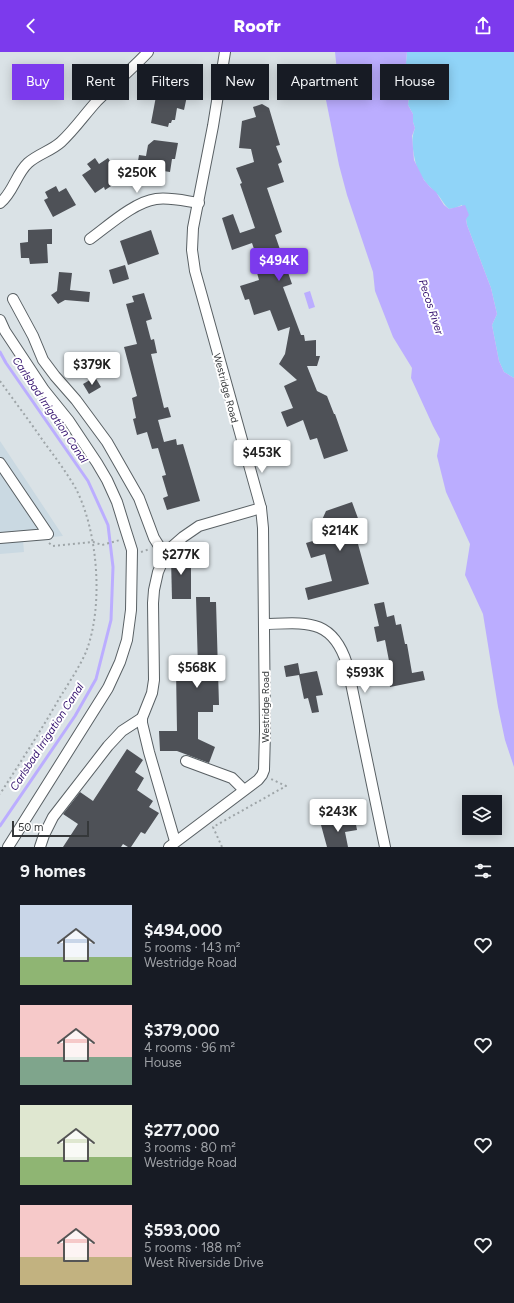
<!DOCTYPE html>
<meta charset="utf-8">
<style>
body{margin:0;font-family:Figtree,sans-serif;background:#242831;color:#f1f3f6;height:100vh;display:flex;flex-direction:column;font-size:15px;white-space:nowrap}
*{box-sizing:border-box;margin:0}
p{font-size:13px;color:#9ea1a6}
.icon{flex:none;width:22px;height:22px;fill:none;stroke:currentColor;stroke-width:2;stroke-linecap:round;stroke-linejoin:round}
.map{position:relative;height:795px;overflow:hidden}
.side{display:flex;flex-direction:column;background:#171b24;flex:1}
.side>*{flex:none}
.hud{position:absolute;left:12px;top:12px;width:490px;height:36px;display:flex;gap:8px}
.tools{position:absolute;left:462px;top:743px;display:grid;gap:8px}
.tools a{display:grid;place-items:center;width:40px;height:40px;border-radius:0px;background:#171b24;box-shadow:0 2px 10px #0003;font-size:20px}
.scale{position:absolute;left:12px;bottom:10px;width:77px;box-sizing:border-box;padding-left:4px;border:2px solid #35383a;border-top:0;font-size:11px;line-height:14px;white-space:nowrap;color:#35383a;-webkit-text-stroke:3px #fff;paint-order:stroke}
.price{position:absolute;translate:-50% -34px;padding:0 9px;border-radius:4px;background:#fff;color:#222;font-size:13px;line-height:26px;filter:drop-shadow(0 1px 2px #0008)}
.price::after{content:'';position:absolute;left:50%;top:24px;width:12px;height:9px;margin-left:-6px;background:inherit;clip-path:polygon(0 0,100% 0,50% 100%)}
.price.current{background:#7c3aed;color:#fff}
ul{padding:0;list-style:none}
li{display:flex;align-items:center;gap:12px;height:100px;padding:0 20px}
li span{display:grid;place-items:center;flex:none;width:112px;height:80px;border-radius:0px;color:#555}
li>.icon{margin-inline-start:auto}
span .icon{width:48px;height:48px;fill:#fffc;stroke-width:1}
li b{font-size:17px}
h2{display:flex;justify-content:space-between;align-items:center;height:48px;padding:0 20px;font-size:17px}
.chip{padding:0 14px;border-radius:0px;background:#171b24;box-shadow:0 2px 10px #0003;font-size:14px;line-height:36px}
.chip.current{background:#7c3aed;color:#fff}
header{display:flex;justify-content:space-between;align-items:center;height:52px;padding:0 20px;background:#7c3aed;color:#fff;font-size:18px;font-weight:800}
.map>svg:first-child{display:block}
.built{fill:#cad9e2}
.green{fill:#90d4f8}
.water{fill:#bbadff}
.lines{fill:none;stroke-linecap:round;stroke-linejoin:round}
.stream{stroke:#bbadff;stroke-width:3}
.building{fill:#4e5157}
.minor-casing{stroke:#596064;stroke-width:12}
.path{stroke:#9ea5a8;stroke-width:2;stroke-dasharray:2 3;stroke-linecap:butt}
.minor{stroke:#fff;stroke-width:10}
.labels{text-anchor:middle;dominant-baseline:central;stroke-width:4;stroke-linejoin:round;paint-order:stroke}
.street-label{font-size:10px;fill:#35383a;stroke:#fff}
.water-label{font-size:11px;font-style:italic;fill:#34126f;stroke:#fff}
</style>
<header><svg class="icon" aria-label="back" viewBox="0 0 24 24"><path d="M15 5l-7 7 7 7"/></svg>Roofr<svg class="icon" aria-label="share" viewBox="0 0 24 24"><path d="M12 15V3M7 8l5-5 5 5M5 13v7h14v-7"/></svg></header>
<div class="map">
<svg width="514" height="795" viewBox="0 0 514 795">
<rect width="100%" height="100%" fill="#dae2e6"/>
<!-- built -->
<polygon class="built" points="0,389 63,484 23,488 24,500 0,502"/>
<!-- green -->
<path class="green" d="M 407,0 L 514,0 L 514,326 L 504,320 L 499,309 L 492,273 L 497,262 L 491,236 L 467,173 L 466,167 L 462,153 L 455,156 L 449,157 C 443,152 441,145 435,140 C 420,125 416,118 413,97 C 412,88 412,85 415,76 L 413,70 L 413,62 L 408,53 L 409,44 L 406,11 Z"/>
<!-- water -->
<g class="water">
<path d="M 335,0 L 407,0 L 406,11 L 409,44 L 408,53 L 413,62 L 413,70 L 415,76 L 412,84 L 414,108 L 424,128 L 430,135 L 436,140 L 444,153 L 449,157 L 465,153 L 469,163 L 466,167 L 467,173 L 491,236 L 497,262 L 492,273 L 499,309 L 504,320 L 514,326 L 514,715 L 505,688 L 498,655 L 483,562 L 465,523 L 470,492 L 446,440 L 437,404 L 440,387 L 433,374 L 411,326 L 412,316 L 393,285 L 375,239 L 373,220 L 347,143 L 339,113 L 324,38 C 325,28 328,24 337,19 Z"/>
<polygon points="310,239 315,255 309,257 304,241"/>
</g>
<g class="lines">
<!-- stream -->
<polyline class="stream" points="0,300 6,311 88,429 108,473 113,515 111,568 96,627 75,664 0,774"/>
</g>
<!-- building -->
<g class="building">
<polygon points="157,39 187,44 184,58 177,56 175,68 172,68 171,71 169,71 168,75 151,71"/>
<polygon points="262,52 269,56 280,93 276,94 282,110 278,112 284,130 267,136 282,180 275,183 292,232 283,235 301,283 304,283 305,289 316,288 316,304 320,304 317,314 307,314 317,339 327,344 334,362 335,362 348,399 324,407 317,386 310,388 303,368 287,375 281,360 293,356 284,334 297,328 279,312 285,302 290,275 278,279 270,258 254,263 249,247 245,248 240,234 259,228 254,210 258,209 252,191 232,198 222,166 233,162 240,181 255,176 240,132 242,131 236,116 254,110 251,97 239,96 242,69 256,65 253,55"/>
<polygon points="154,88 178,91 175,107 172,107 170,120 137,115 139,103 146,104 148,93"/>
<polygon points="95,106 99,112 108,106 122,127 105,138 104,135 95,141 82,123 91,117 87,112"/>
<polygon points="56,134 59,140 66,136 76,153 53,165 44,148 48,146 45,140"/>
<polygon points="52,177 52,192 47,192 48,211 30,212 29,206 21,206 20,191 28,190 28,178"/>
<polygon points="151,178 159,202 128,213 120,189"/>
<polygon points="125,213 129,227 113,232 109,218"/>
<polygon points="59,220 72,221 70,238 90,240 89,250 65,248 58,252 51,243 57,239"/>
<polygon points="144,241 152,267 146,269 151,288 154,287 157,301 151,302 164,356 168,355 171,365 158,368 164,390 176,387 177,393 183,392 200,449 167,458 163,446 168,444 162,424 166,423 158,396 152,397 147,380 137,383 133,367 136,366 132,346 137,344 124,295 137,292 126,252 134,250 132,244"/>
<polygon points="95,325 101,335 89,342 83,332"/>
<polygon points="352,450 359,469 363,468 366,478 362,479 358,492 369,532 308,548 305,536 332,529 325,502 311,506 306,491 326,485 321,470 326,459"/>
<polygon points="176,500 191,500 191,547 172,547 171,506"/>
<polygon points="196,545 210,545 210,550 216,550 219,653 213,653 213,660 198,660 198,687 215,695 209,711 177,699 160,699 159,679 177,679 176,618 198,617"/>
<polygon points="384,550 387,565 394,563 396,573 401,572 405,592 407,592 412,621 423,619 425,628 390,635 386,615 390,614 385,588 377,590 374,575 379,574 374,552"/>
<polygon points="298,611 300,622 317,619 323,643 316,644 319,660 312,661 308,646 304,647 299,623 286,625 284,614"/>
<polygon points="127,697 143,708 135,720 144,726 137,738 153,749 149,755 159,761 145,782 141,780 131,795 128,795 123,792 121,795 63,795 78,772 63,762 80,740 93,749"/>
<polygon points="355,767 357,778 345,780 348,795 327,795 321,773"/>
</g>
<g class="lines">
<!-- minor casing -->
<g class="minor-casing">
<g id="minor">
<path d="M 0,151 C 13,141 16,122 28,111 C 38,102 51,99 61,90 C 75,77 85,62 97,49 C 114,32 132,17 148,0"/>
<path d="M 90,187 C 108,174 134,150 156,147 C 170,145 185,149 199,151"/>
<polyline points="13,247 33,284 43,308 55,324 76,348 107,390 139,446 154,486 159,494 167,499"/>
<polyline points="0,268 5,279 44,338 69,369 97,411 107,428 117,450 125,476 132,498 131,558 127,588 120,610 108,636 8,795"/>
<polyline points="0,411 48,482 0,486"/>
<path d="M 264,572 C 305,571 332,565 347,612 L 385,795"/>
<polyline points="186,709 232,726 244,738"/>
<polyline points="175,789 149,700 142,671 142,666 152,641 154,628 153,551 154,538 158,520 167,499 183,485 199,474 261,456"/>
<polyline points="40,795 44,783 53,765 108,694 122,679 142,666"/>
<polyline points="169,795 258,728 262,723 264,718 265,679 263,476 261,456 195,219 192,198 193,176 213,74 225,0"/>
</g>
</g>
<!-- path -->
<g class="path">
<path d="M 0,329 C 15,350 31,371 46,393 C 56,406 66,420 75,435 C 98,478 104,554 86,600 C 79,616 68,632 59,647 C 40,680 20,711 0,742"/>
<polyline points="49,491 53,494 93,490 102,493 120,488"/>
<polyline points="141,500 150,497"/>
<polyline points="222,795 213,775 286,734 271,727"/>
</g>
<!-- minor -->
<use href="#minor" class="minor"/>
</g>
<g class="labels">
<!-- street labels -->
<g class="street-label">
<text transform="translate(226 336) rotate(75)">Westridge Road</text>
<text transform="translate(265 655) rotate(-90)">Westridge Road</text>
</g>
<!-- water labels -->
<g class="water-label">
<text transform="translate(431 255) rotate(72)">Pecos River</text>
<text transform="translate(50 358) rotate(56)">Carlsbad Irrigation Canal</text>
<text transform="translate(47 685) rotate(-57)">Carlsbad Irrigation Canal</text>
</g>
</g>
</svg>
<div class="tools">
<a><svg class="icon" aria-label="layers" viewBox="0 0 24 24"><path d="M12 4l9 5-9 5-9-5zM3 14l9 5 9-5"/></svg></a>
</div>
<div class="scale">50 m</div>
<b class="price" style="left:137px;top:142px">$250K</b>
<b class="price current" style="left:279px;top:230px">$494K</b>
<b class="price" style="left:92px;top:334px">$379K</b>
<b class="price" style="left:262px;top:422px">$453K</b>
<b class="price" style="left:340px;top:500px">$214K</b>
<b class="price" style="left:181px;top:524px">$277K</b>
<b class="price" style="left:197px;top:637px">$568K</b>
<b class="price" style="left:365px;top:642px">$593K</b>
<b class="price" style="left:338px;top:781px">$243K</b>
<div class="hud">
<a class="chip current">Buy</a>
<a class="chip">Rent</a>
<a class="chip">Filters</a>
<a class="chip">New</a>
<a class="chip">Apartment</a>
<a class="chip">House</a>
</div>
</div>
<section class="side">
<h2>9 homes<svg class="icon" aria-label="filters" viewBox="0 0 24 24"><path d="M4 7h16M4 17h16"/><circle cx="9" cy="7" r="2"/><circle cx="15" cy="17" r="2"/></svg></h2>
<ul>
<li><span style="background:linear-gradient(#c9d6e8 65%,#8fb573 0)"><svg class="icon" aria-label="home" viewBox="0 0 24 24"><path d="M3 11l9-7 9 7M6 9v11h12V9"/></svg></span><div><b>$494,000</b><p>5 rooms · 143 m²</p><p>Westridge Road</p></div><svg class="icon" aria-label="heart" viewBox="0 0 24 24"><path d="M12 20l-8-8c-3-5 5-10 8-4 3-6 11-1 8 4z"/></svg></li>
<li><span style="background:linear-gradient(#f6c9c9 65%,#7fa58c 0)"><svg class="icon" aria-label="home" viewBox="0 0 24 24"><path d="M3 11l9-7 9 7M6 9v11h12V9"/></svg></span><div><b>$379,000</b><p>4 rooms · 96 m²</p><p>House</p></div><svg class="icon" aria-label="heart" viewBox="0 0 24 24"><path d="M12 20l-8-8c-3-5 5-10 8-4 3-6 11-1 8 4z"/></svg></li>
<li><span style="background:linear-gradient(#dfe7d0 65%,#8fb573 0)"><svg class="icon" aria-label="home" viewBox="0 0 24 24"><path d="M3 11l9-7 9 7M6 9v11h12V9"/></svg></span><div><b>$277,000</b><p>3 rooms · 80 m²</p><p>Westridge Road</p></div><svg class="icon" aria-label="heart" viewBox="0 0 24 24"><path d="M12 20l-8-8c-3-5 5-10 8-4 3-6 11-1 8 4z"/></svg></li>
<li><span style="background:linear-gradient(#f6c9c9 65%,#c2b280 0)"><svg class="icon" aria-label="home" viewBox="0 0 24 24"><path d="M3 11l9-7 9 7M6 9v11h12V9"/></svg></span><div><b>$593,000</b><p>5 rooms · 188 m²</p><p>West Riverside Drive</p></div><svg class="icon" aria-label="heart" viewBox="0 0 24 24"><path d="M12 20l-8-8c-3-5 5-10 8-4 3-6 11-1 8 4z"/></svg></li>
</ul>
</section>
